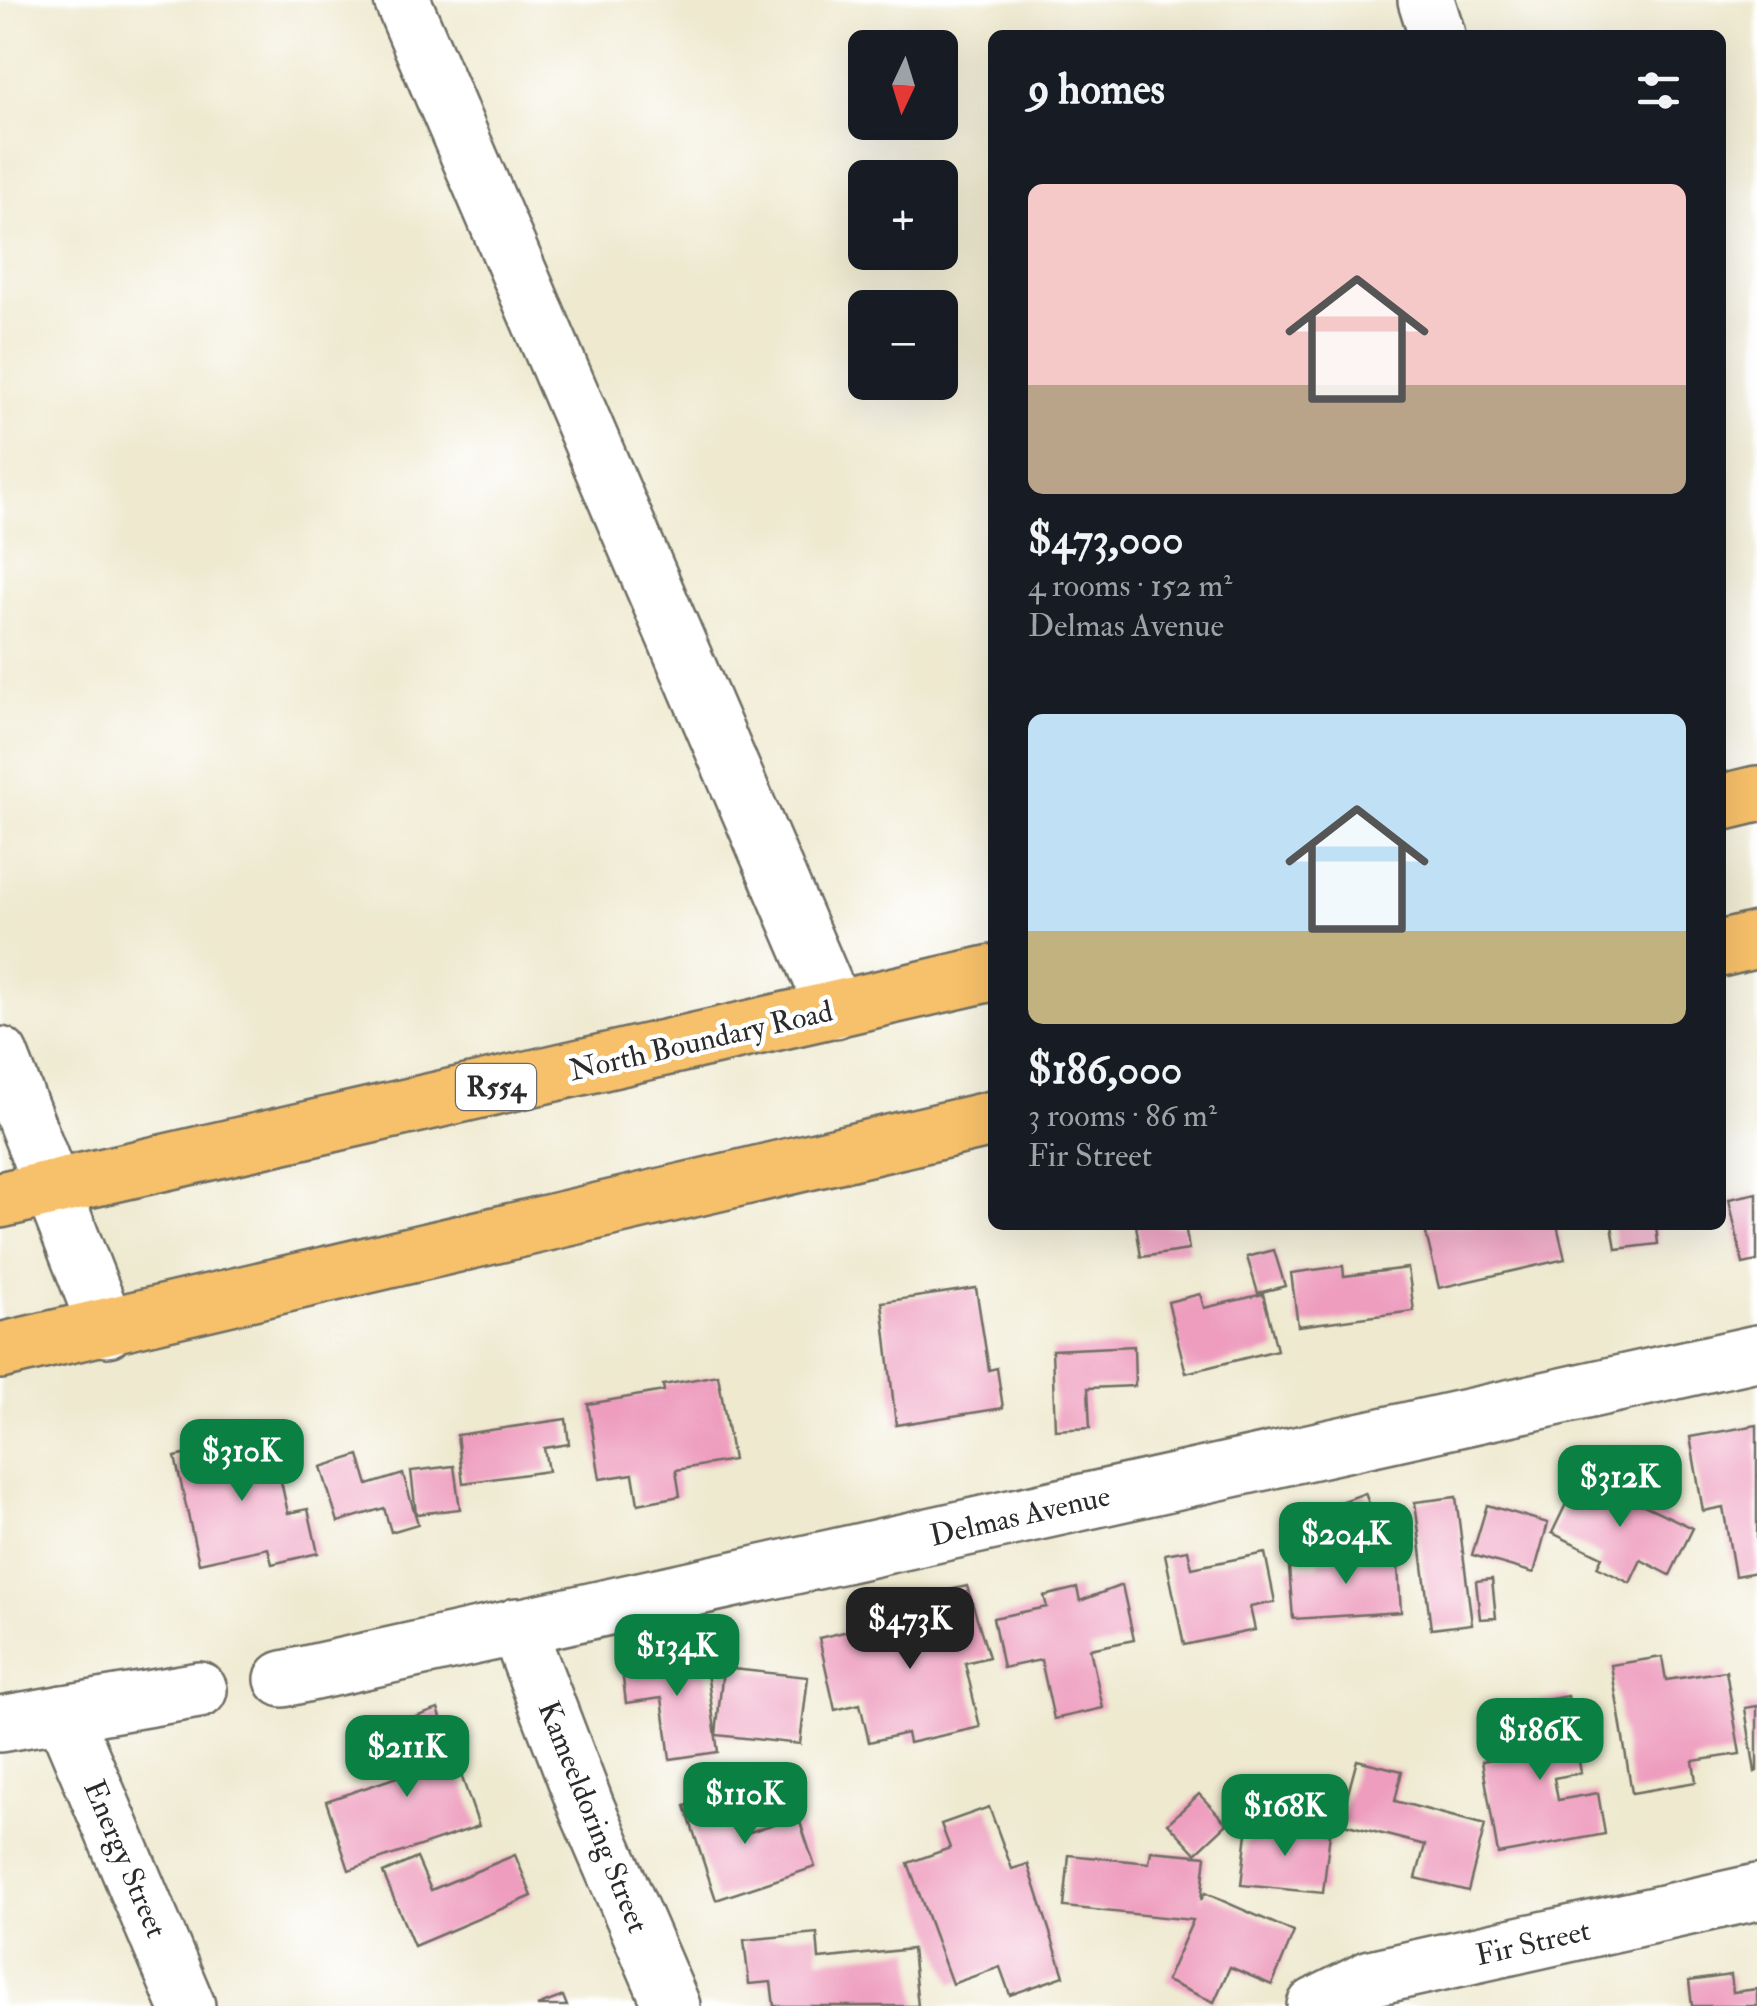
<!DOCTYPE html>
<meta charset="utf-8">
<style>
body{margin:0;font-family:"IM FELL Double Pica",serif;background:#242831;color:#f1f3f6;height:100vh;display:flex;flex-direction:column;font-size:38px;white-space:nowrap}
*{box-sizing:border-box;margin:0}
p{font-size:32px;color:#9ea1a6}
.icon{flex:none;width:55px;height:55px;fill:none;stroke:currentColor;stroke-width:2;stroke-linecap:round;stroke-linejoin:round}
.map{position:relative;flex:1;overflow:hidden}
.details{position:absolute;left:988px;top:30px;width:738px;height:1200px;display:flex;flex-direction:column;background:#171b24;border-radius:15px;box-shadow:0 10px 40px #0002}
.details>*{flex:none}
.needle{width:65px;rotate:184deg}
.tools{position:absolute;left:848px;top:30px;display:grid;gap:20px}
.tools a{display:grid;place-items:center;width:110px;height:110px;border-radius:15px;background:#171b24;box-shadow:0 10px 40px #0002;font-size:50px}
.price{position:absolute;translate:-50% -85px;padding:0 22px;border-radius:20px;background:#0b8043;color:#fff;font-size:32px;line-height:65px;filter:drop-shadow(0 2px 5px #0008)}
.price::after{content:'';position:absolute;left:50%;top:60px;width:30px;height:22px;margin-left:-15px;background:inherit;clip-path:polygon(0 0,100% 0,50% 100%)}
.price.selected{background:#222;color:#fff}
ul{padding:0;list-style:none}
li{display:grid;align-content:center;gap:20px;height:530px;padding:0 40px}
li span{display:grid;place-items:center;height:310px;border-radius:15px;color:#555}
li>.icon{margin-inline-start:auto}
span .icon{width:180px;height:180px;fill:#fffc;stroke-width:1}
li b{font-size:42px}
h2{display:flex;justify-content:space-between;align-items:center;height:120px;padding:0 40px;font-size:42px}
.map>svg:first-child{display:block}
.building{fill:#ee9dbe}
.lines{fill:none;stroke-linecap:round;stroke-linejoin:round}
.minor-casing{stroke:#6f6e64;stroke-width:60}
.major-casing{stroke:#6f6e64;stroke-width:60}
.minor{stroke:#fff;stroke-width:55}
.major{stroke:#f7c06b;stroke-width:55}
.labels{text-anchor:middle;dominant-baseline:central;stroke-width:9;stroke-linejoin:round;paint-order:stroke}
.shield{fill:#fff;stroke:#6b6b6b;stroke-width:2.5}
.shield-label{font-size:28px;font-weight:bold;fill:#2b2b2b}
.street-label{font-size:30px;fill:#2b2b2b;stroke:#fff}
</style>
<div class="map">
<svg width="1757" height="2006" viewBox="0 0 1757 2006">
<rect width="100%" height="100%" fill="#fff"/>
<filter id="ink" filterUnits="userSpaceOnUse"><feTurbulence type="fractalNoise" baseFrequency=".01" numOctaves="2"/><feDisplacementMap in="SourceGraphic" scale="20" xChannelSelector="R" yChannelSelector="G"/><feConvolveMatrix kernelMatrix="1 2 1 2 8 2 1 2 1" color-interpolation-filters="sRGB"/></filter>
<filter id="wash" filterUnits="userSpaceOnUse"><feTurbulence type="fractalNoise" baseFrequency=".0048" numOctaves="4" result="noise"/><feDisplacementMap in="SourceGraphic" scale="40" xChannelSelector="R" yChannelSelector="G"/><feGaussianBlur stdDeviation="2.25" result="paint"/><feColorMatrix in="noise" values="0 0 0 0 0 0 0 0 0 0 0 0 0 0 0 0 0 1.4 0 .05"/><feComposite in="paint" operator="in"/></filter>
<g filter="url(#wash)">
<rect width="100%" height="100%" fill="#eee9cf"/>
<g id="blocks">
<!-- building -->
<g class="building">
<polygon points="1757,1193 1757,1261 1743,1264 1729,1199"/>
<polygon points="1136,1225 1185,1225 1189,1250 1141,1257"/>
<polygon points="1424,1225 1557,1225 1565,1259 1439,1288"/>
<polygon points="1612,1225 1656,1225 1658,1244 1616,1249"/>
<polygon points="1274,1250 1285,1286 1258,1293 1247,1257"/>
<polygon points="1343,1266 1344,1276 1408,1268 1414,1311 1298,1326 1291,1273"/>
<polygon points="976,1288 989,1370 997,1368 1003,1408 896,1425 882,1302"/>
<polygon points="1200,1294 1204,1308 1263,1294 1277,1350 1186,1373 1168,1302"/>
<polygon points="1134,1346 1135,1386 1088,1388 1090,1428 1055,1430 1052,1350"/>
<polygon points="718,1375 733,1460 676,1470 680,1496 638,1504 633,1474 600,1479 588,1404 664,1391 663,1385"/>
<polygon points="566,1419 569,1444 544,1448 548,1471 463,1483 457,1435"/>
<polygon points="1757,1425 1757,1572 1735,1576 1723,1507 1703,1511 1690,1437"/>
<polygon points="271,1436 288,1513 308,1509 318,1553 272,1564 268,1548 199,1563 175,1457"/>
<polygon points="359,1455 368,1485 403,1474 418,1524 391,1532 384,1508 338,1522 321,1467"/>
<polygon points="454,1466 460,1509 416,1514 411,1471"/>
<polygon points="1580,1475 1693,1528 1670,1575 1641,1560 1630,1583 1597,1567 1602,1557 1552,1533"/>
<polygon points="1365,1493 1382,1537 1347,1551 1330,1506"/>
<polygon points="1456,1497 1472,1624 1431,1629 1415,1502"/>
<polygon points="1487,1505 1548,1523 1534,1573 1472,1555"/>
<polygon points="1188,1550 1192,1568 1265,1553 1275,1602 1250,1607 1255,1630 1184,1645 1165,1554"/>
<polygon points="1397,1553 1401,1612 1293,1619 1289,1568 1319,1566 1319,1559"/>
<polygon points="1492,1579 1496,1618 1480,1619 1476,1581"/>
<polygon points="1122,1585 1134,1640 1090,1649 1103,1708 1054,1719 1041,1660 1003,1668 993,1618 1047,1607 1044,1596 1077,1588 1080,1601"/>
<polygon points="967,1586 989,1657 965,1663 980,1727 909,1743 907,1733 869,1742 860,1704 835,1710 819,1638 882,1623 884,1630 939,1618 933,1594"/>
<polygon points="704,1650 718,1752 670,1759 662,1698 626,1703 621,1662"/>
<polygon points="1662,1657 1666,1680 1726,1671 1740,1754 1693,1761 1696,1782 1632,1793 1611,1665"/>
<polygon points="723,1668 808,1677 800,1744 716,1735"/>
<polygon points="1568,1696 1581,1773 1554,1778 1558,1800 1598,1793 1605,1834 1498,1854 1482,1761 1521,1754 1512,1706"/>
<polygon points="1757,1706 1757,1771 1755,1772 1745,1708"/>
<polygon points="438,1709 479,1826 349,1870 326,1801 412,1772 395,1724"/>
<polygon points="1357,1760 1402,1771 1395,1801 1485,1825 1468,1891 1416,1878 1425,1845 1340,1823"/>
<polygon points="729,1790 744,1834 798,1816 815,1867 716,1900 685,1806"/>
<polygon points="1199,1794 1227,1824 1196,1853 1168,1823"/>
<polygon points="989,1807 1012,1869 1028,1864 1064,1976 1010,1995 1000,1967 952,1984 908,1863 950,1848 941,1824"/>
<polygon points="1248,1824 1330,1833 1323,1893 1241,1885"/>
<polygon points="1151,1851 1206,1856 1201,1900 1205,1893 1294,1932 1272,1985 1230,1967 1214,2002 1166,1981 1193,1920 1064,1907 1069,1855 1149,1863"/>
<polygon points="515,1855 532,1896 414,1946 383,1873 417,1858 431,1890"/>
<polygon points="817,1933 819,1959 912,1949 918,2006 774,2006 771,1982 749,1984 744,1940"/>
<polygon points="1731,1975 1733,1992 1757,1989 1757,2006 1692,2006 1689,1981"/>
<polygon points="563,1996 567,2006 537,2006"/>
</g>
</g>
</g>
<g filter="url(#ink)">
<use href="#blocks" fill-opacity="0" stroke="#6f6e64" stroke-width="2.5"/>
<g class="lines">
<!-- minor casing -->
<g class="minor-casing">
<g id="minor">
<polyline points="402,0 835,1010"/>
<polyline points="1426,0 1437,35"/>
<polyline points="0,1055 107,1329"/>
<polyline points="517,1626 587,1809 672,2006"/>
<polyline points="283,1679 1757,1353"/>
<polyline points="63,1713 187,2006"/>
<polyline points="0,1724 199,1690"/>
<polyline points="1315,2006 1371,1978 1757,1892"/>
</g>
</g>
<!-- major casing -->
<g class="major-casing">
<g id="major">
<polyline points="1720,803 1757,794"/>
<polyline points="1720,949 1757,940"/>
<polyline points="0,1200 992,973"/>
<polyline points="0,1351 992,1119"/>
</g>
</g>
<!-- minor -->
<use href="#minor" class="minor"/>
<!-- major -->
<use href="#major" class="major"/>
</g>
</g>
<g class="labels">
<!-- shield labels -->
<rect class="shield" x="456" y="1064" width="80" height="46" rx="8"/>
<g class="shield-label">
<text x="496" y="1087">R554</text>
</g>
<!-- street labels -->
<g class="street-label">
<text transform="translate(701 1041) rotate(-13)">North Boundary Road</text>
<text transform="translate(1020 1516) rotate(-13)">Delmas Avenue</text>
<text transform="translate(593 1817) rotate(68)">Kameeldoring Street</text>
<text transform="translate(125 1859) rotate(67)">Energy Street</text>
<text transform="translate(1533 1943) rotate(-13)">Fir Street</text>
</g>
</g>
</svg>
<div class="tools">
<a><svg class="needle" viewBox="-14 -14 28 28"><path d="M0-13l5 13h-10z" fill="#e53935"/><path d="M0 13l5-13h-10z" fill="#9ea1a6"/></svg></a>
<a>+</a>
<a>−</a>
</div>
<b class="price" style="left:242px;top:1504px">$310K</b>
<b class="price" style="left:1620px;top:1530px">$312K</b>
<b class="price" style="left:1346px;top:1587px">$204K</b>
<b class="price selected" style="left:910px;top:1672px">$473K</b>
<b class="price" style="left:677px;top:1699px">$134K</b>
<b class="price" style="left:1540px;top:1783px">$186K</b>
<b class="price" style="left:407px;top:1800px">$211K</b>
<b class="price" style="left:745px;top:1847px">$110K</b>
<b class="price" style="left:1285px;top:1859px">$168K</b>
<section class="details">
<h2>9 homes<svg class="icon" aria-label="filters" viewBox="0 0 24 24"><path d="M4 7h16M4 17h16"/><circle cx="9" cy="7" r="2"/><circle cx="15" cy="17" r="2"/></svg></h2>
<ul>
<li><span style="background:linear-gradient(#f6c9c9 65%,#b9a48a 0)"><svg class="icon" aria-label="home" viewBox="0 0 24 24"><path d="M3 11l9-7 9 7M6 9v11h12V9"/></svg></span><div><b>$473,000</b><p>4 rooms · 152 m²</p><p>Delmas Avenue</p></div></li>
<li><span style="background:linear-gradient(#bfe0f5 70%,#c2b280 0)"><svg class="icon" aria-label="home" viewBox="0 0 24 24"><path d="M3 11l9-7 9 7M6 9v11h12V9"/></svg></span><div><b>$186,000</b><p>3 rooms · 86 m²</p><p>Fir Street</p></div></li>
</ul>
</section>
</div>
